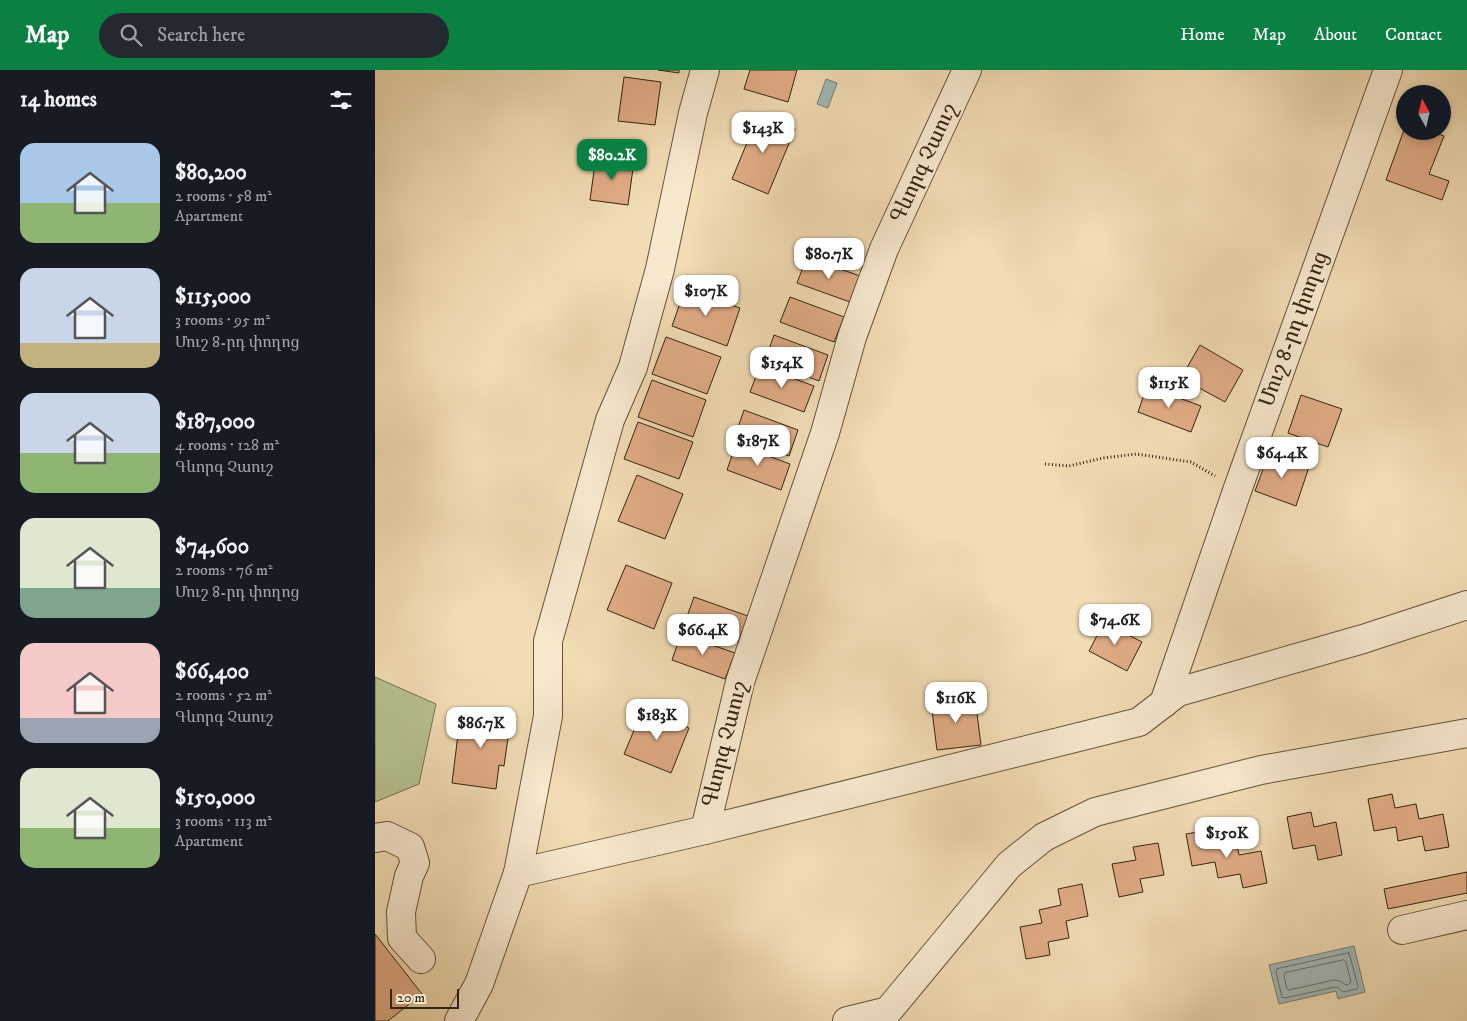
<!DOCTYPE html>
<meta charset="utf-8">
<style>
body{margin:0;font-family:"IM FELL DW Pica","Noto Serif Armenian",serif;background:#242831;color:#f1f3f6;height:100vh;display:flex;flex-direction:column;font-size:19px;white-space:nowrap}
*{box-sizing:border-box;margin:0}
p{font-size:16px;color:#9ea1a6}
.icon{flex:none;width:28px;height:28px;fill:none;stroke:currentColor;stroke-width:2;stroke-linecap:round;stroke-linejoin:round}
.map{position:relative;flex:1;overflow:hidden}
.side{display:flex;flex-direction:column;background:#171b24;width:375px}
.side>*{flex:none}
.needle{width:32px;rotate:352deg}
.fabs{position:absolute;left:1021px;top:15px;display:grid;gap:10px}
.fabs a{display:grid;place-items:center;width:55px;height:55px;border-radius:50%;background:#171b24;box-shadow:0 2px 8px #0003;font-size:25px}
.scale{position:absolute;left:15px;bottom:12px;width:69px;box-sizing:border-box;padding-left:5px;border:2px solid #342411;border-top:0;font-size:14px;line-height:18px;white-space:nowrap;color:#342411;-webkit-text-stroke:4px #f7e8ce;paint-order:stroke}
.price{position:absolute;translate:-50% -42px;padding:0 11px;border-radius:10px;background:#fff;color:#222;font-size:16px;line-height:32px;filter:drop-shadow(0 1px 2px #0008)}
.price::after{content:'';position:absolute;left:50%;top:30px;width:15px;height:11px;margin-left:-8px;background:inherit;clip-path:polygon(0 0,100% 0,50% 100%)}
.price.active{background:#0b8043;color:#fff}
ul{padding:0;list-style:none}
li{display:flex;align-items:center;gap:15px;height:125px;padding:0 20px}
li span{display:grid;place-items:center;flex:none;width:140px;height:100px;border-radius:15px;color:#555}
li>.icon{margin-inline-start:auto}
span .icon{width:60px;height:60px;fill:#fffc;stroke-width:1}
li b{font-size:21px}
h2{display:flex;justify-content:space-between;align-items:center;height:60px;padding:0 20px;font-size:21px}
header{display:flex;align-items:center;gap:30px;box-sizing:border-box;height:70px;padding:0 25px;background:#0b8043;color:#fff}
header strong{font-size:24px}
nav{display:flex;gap:28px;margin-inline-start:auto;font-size:18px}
.search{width:350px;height:45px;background:#242831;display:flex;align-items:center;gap:12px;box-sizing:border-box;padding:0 18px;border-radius:28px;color:#9ea1a6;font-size:19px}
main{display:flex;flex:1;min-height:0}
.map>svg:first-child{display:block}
.green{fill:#b7c190;stroke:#767250}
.water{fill:#a0b9b8;stroke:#757d75}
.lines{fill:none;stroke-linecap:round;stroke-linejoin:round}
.shore{stroke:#6a6e64;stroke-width:1}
.building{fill:#e0ac87;stroke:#342411}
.minor-casing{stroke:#64523a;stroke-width:30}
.path{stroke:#342411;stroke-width:3;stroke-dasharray:1 2.5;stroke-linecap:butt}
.minor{stroke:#f7e8ce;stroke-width:28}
.labels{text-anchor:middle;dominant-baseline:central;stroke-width:4.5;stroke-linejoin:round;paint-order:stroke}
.street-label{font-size:21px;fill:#342411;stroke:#f7e8ce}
</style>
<header>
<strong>Map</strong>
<div class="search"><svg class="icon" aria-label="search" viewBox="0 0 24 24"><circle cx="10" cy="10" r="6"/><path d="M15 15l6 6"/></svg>Search here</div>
<nav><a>Home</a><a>Map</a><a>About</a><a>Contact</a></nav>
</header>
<main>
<section class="side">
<h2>14 homes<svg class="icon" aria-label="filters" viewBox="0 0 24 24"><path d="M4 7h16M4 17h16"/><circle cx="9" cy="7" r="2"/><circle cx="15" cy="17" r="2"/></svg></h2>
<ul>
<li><span style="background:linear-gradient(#a9c7e8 60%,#8fb573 0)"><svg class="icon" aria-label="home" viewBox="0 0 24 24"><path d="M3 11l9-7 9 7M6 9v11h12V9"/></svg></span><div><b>$80,200</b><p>2 rooms · 58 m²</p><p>Apartment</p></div></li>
<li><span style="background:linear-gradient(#c9d6e8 75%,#c2b280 0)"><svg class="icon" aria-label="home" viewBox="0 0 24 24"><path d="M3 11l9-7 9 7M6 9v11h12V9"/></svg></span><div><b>$115,000</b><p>3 rooms · 95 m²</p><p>Մուշ 8-րդ փողոց</p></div></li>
<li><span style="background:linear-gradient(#c9d6e8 60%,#8fb573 0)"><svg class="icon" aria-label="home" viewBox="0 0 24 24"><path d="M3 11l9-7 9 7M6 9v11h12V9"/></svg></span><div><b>$187,000</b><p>4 rooms · 128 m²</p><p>Գևորգ Չաուշ</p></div></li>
<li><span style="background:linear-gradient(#dfe7d0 70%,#7fa58c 0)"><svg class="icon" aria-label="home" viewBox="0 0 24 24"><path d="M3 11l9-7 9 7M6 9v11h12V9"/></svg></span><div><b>$74,600</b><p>2 rooms · 76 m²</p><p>Մուշ 8-րդ փողոց</p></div></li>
<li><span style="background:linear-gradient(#f6c9c9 75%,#9aa5b1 0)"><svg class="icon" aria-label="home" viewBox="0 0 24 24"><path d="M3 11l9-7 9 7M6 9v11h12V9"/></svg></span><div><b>$66,400</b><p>2 rooms · 52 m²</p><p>Գևորգ Չաուշ</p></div></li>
<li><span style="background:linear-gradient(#dfe7d0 60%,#8fb573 0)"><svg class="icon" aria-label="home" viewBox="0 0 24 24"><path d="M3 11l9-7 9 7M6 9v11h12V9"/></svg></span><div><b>$150,000</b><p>3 rooms · 113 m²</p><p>Apartment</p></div></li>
</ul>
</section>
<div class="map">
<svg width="1092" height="951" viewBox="0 0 1092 951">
<rect width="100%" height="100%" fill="#f2dcb4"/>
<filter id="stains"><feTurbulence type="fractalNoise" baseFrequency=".004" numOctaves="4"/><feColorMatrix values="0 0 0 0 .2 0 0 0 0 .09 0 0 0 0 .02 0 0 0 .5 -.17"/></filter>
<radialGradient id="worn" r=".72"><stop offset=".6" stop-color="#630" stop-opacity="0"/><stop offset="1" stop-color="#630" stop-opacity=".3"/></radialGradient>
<!-- green -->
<polygon class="green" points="0,607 61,634 44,714 0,732"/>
<!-- water -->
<g class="water">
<polygon points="451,9 462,13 453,38 442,34"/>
<polygon points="979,876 990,922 963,929 961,921 904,934 894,895"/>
</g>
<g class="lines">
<!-- shore -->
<g class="shore">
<polygon points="974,883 983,916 982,919 968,922 964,918 960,917 910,928 907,927 901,902 902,899"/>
<polygon points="969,890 971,892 976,912 974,914 971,915 965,911 959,910 914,920 912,919 909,906 910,903"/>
</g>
</g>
<!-- building -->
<g class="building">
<polygon points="283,0 304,0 304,3"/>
<polygon points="375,0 422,0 413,32 369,19"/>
<polygon points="249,7 286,12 280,55 243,51"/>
<polygon points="384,44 420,59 393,124 357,109"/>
<polygon points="1030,57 1030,61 1055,61 1069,66 1054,104 1074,111 1067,130 1011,110"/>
<polygon points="221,86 259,91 253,135 215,130"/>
<polygon points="432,187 485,206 475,232 422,213"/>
<polygon points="310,219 365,238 352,276 297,256"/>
<polygon points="415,227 469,247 459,272 405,252"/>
<polygon points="399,265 453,285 444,311 390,291"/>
<polygon points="291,267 346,287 332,324 277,304"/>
<polygon points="825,275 868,300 850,332 806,308"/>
<polygon points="385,296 439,316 429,342 375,322"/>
<polygon points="277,310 331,330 318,367 263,347"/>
<polygon points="772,316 826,336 816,362 763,342"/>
<polygon points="926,325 967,339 953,377 913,363"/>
<polygon points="369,340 423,360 414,386 360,366"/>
<polygon points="263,352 318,372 304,409 249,389"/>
<polygon points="361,374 415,394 406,420 352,400"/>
<polygon points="894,383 934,397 921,436 880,421"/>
<polygon points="262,405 308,424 290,469 243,451"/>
<polygon points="251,495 297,513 279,559 232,540"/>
<polygon points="319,527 373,546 363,572 310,552"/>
<polygon points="729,552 767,572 752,601 714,581"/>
<polygon points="306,564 360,583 350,609 297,590"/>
<polygon points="600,628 606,675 562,680 556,633"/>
<polygon points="268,639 314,658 296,703 249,684"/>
<polygon points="86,640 136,647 129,696 124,695 121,719 77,713"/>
<polygon points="1017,724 1020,738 1041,734 1044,749 1068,744 1074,777 1050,781 1047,766 1023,771 1021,757 999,761 993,729"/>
<polygon points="936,742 939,757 961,752 967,785 943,790 940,775 918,779 912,747"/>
<polygon points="835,760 838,776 861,771 864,785 886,781 892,813 868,818 865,804 843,808 840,792 817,796 811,764"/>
<polygon points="783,773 789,805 765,809 768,822 744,827 737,794 761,790 758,777"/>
<polygon points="1092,802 1092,823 1013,839 1009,819"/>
<polygon points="707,814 713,846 691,851 694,868 673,872 675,885 651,889 645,857 667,853 664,840 686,835 683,819"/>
<polygon points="0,864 47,924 13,951 0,951"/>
</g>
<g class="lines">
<!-- minor casing -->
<g class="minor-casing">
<g id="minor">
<polyline points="789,633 863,418 1013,0"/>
<polyline points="330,760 365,612 450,363 477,267 509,179 592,0"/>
<polyline points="0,768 12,766 35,777 40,793 34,806 26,842 27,868 46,889"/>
<polyline points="143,803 330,760 764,652 803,622 988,569 1092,535"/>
<polyline points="1027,860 1092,845"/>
<polyline points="84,951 104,914 143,803 173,646 173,571 235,350 258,297 285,199 318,43 330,0"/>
<polyline points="472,951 513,941 634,795 669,767 720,742 886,700 1092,663"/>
</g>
</g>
<!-- path -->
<polyline class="path" points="670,394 694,396 728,388 761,384 816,392 840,406"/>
<!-- minor -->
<use href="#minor" class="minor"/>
</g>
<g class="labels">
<!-- street labels -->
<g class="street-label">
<text transform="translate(549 93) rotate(-65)">Գևորգ Չաուշ</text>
<text transform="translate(919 259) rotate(-70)">Մուշ 8-րդ փողոց</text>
<text transform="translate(350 674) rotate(-76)">Գևորգ Չաուշ</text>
</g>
</g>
<rect width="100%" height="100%" filter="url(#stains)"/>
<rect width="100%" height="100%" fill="url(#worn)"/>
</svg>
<div class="fabs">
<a><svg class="needle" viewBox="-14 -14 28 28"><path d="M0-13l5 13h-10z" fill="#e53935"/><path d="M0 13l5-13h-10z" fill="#9ea1a6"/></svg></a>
</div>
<div class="scale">20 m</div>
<b class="price" style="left:388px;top:84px">$143K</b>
<b class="price active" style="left:237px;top:111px">$80.2K</b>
<b class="price" style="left:454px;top:210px">$80.7K</b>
<b class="price" style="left:331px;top:247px">$107K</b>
<b class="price" style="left:407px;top:319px">$154K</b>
<b class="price" style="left:794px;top:339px">$115K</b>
<b class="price" style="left:383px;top:397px">$187K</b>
<b class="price" style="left:907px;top:409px">$64.4K</b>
<b class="price" style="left:740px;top:576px">$74.6K</b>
<b class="price" style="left:328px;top:586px">$66.4K</b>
<b class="price" style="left:581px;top:654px">$116K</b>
<b class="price" style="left:282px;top:671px">$183K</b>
<b class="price" style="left:106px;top:679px">$86.7K</b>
<b class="price" style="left:852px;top:789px">$150K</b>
</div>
</main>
